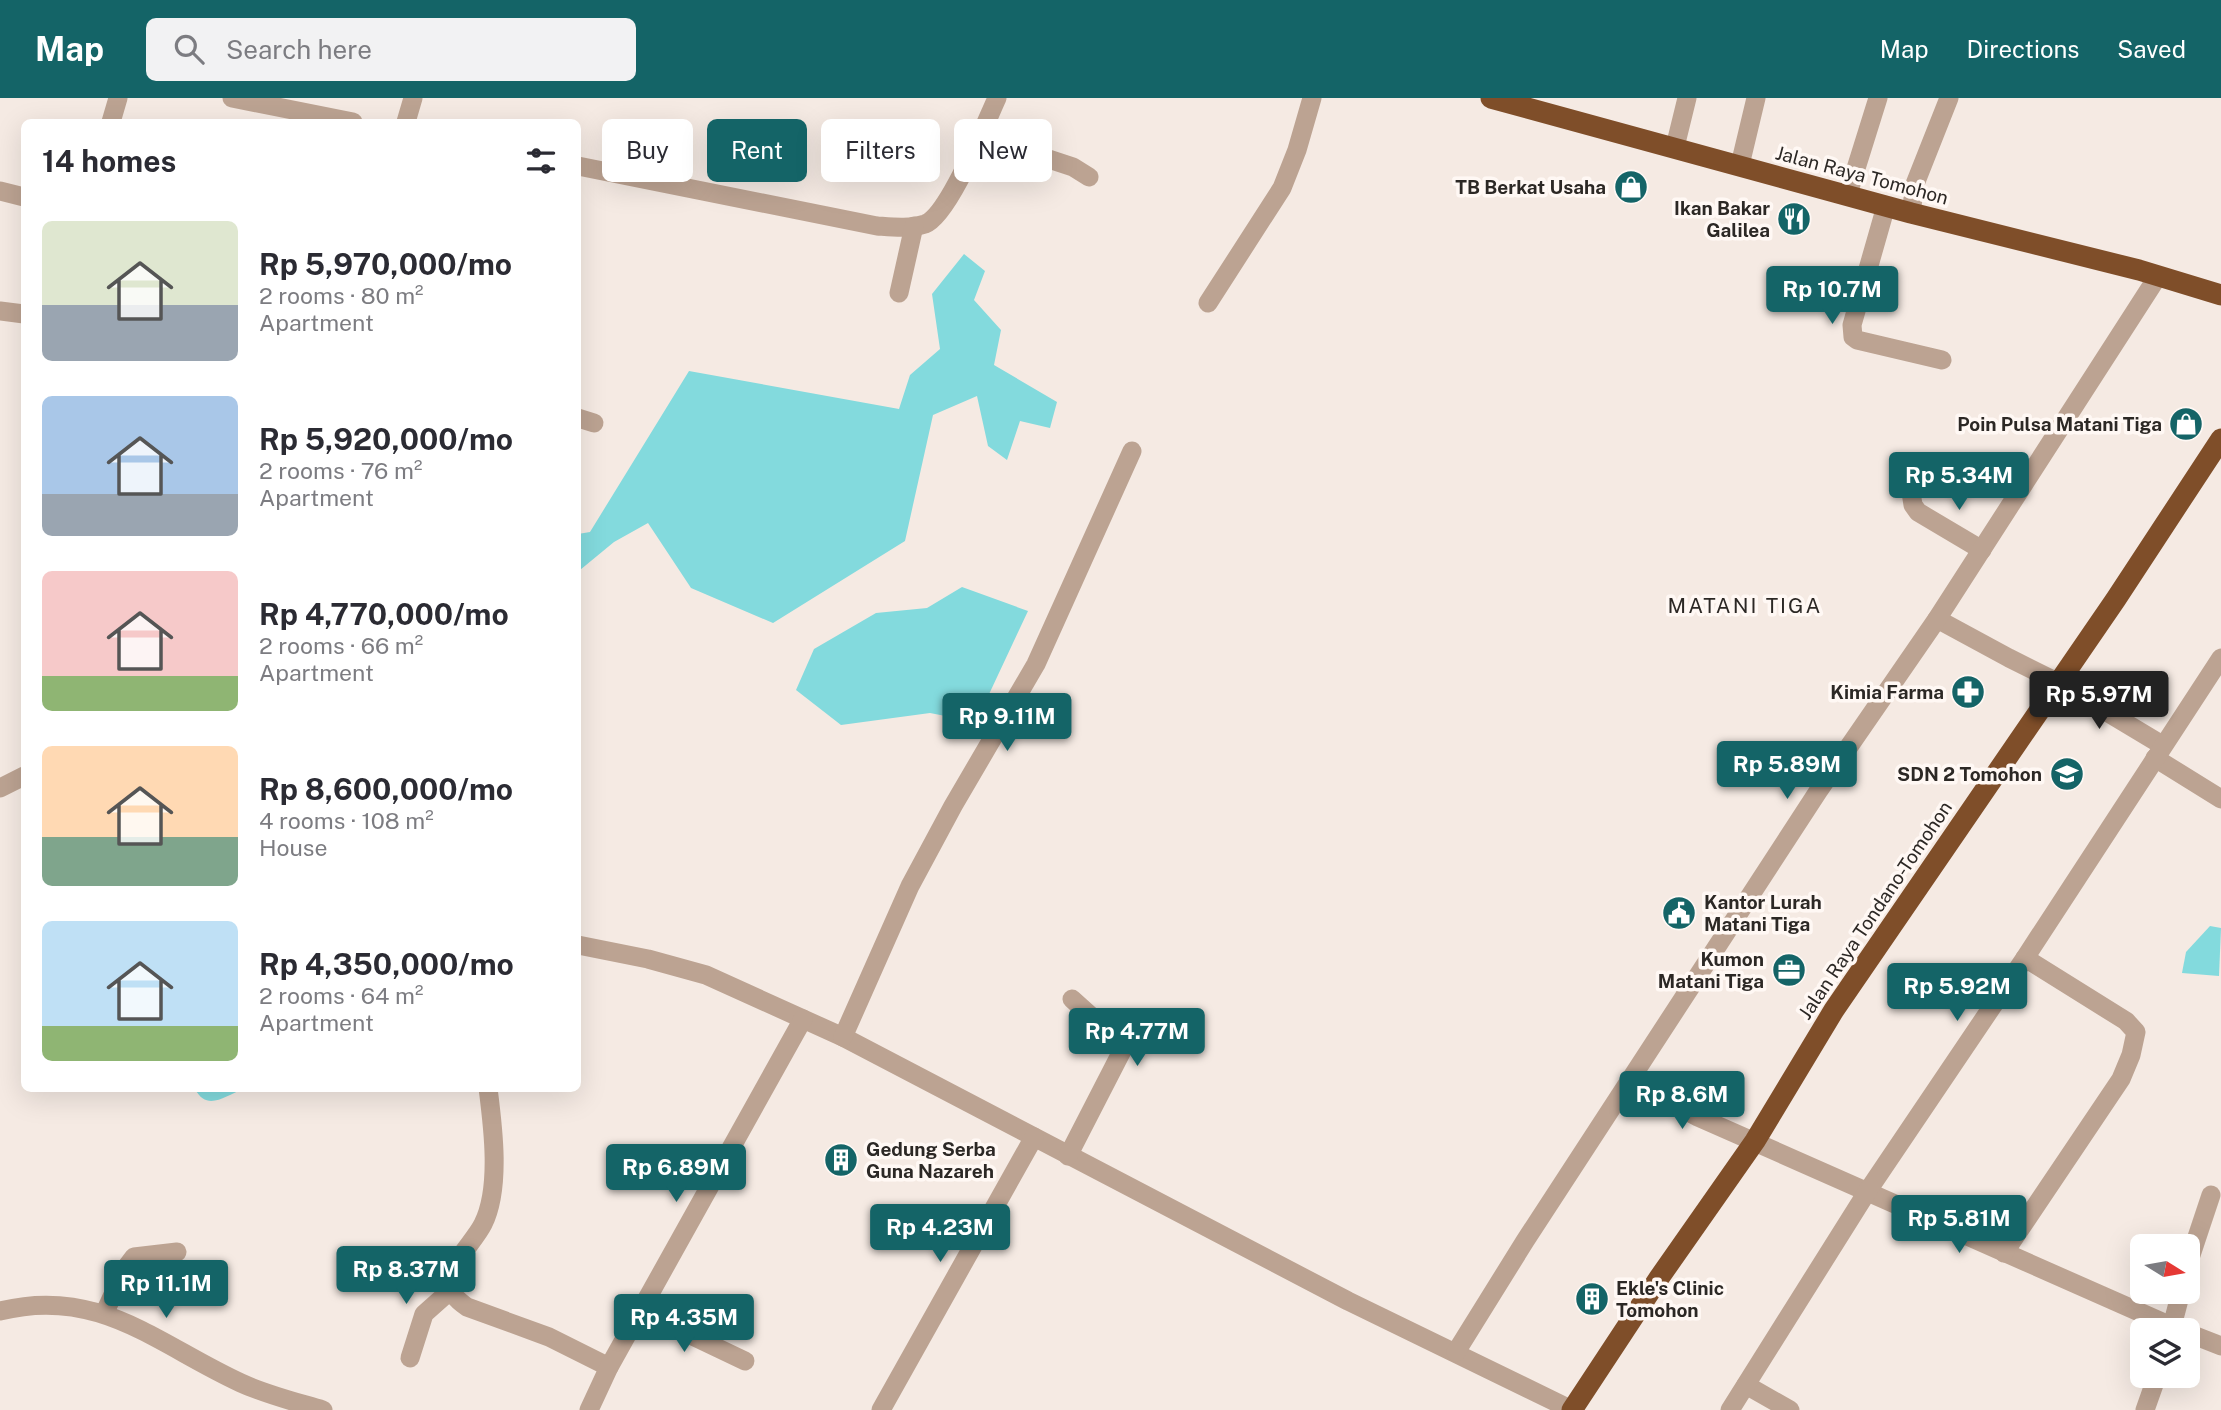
<!DOCTYPE html>
<meta charset="utf-8">
<style>
body{margin:0;font-family:"Public Sans",sans-serif;background:#f2f2f3;color:#2b2b33;height:100vh;display:flex;flex-direction:column;font-size:26px;white-space:nowrap}
*{box-sizing:border-box;margin:0}
p{font-size:23px;color:#7c7c81}
.icon{flex:none;width:38px;height:38px;fill:none;stroke:currentColor;stroke-width:2;stroke-linecap:round;stroke-linejoin:round}
.map{position:relative;flex:1;overflow:hidden}
.sheet{position:absolute;left:21px;top:21px;width:560px;height:973px;display:flex;flex-direction:column;background:#fff;border-radius:10px;box-shadow:0 7px 28px #0002}
.sheet>*{flex:none}
.guide{position:absolute;left:602px;top:21px;width:665px;height:63px;display:flex;gap:14px}
.needle{width:46px;rotate:101deg}
.tools{position:absolute;left:2130px;top:1136px;display:grid;gap:14px}
.tools a{display:grid;place-items:center;width:70px;height:70px;border-radius:10px;background:#fff;box-shadow:0 7px 28px #0002;font-size:35px}
.price{position:absolute;translate:-50% -60px;padding:0 16px;border-radius:7px;background:#146467;color:#fff;font-size:23px;line-height:46px;filter:drop-shadow(0 2px 4px #0008)}
.price::after{content:'';position:absolute;left:50%;top:42px;width:21px;height:16px;margin-left:-10px;background:inherit;clip-path:polygon(0 0,100% 0,50% 100%)}
.price.on{background:#222;color:#fff}
ul{padding:0;list-style:none}
li{display:flex;align-items:center;gap:21px;height:175px;padding:0 21px}
li span{display:grid;place-items:center;flex:none;width:196px;height:140px;border-radius:10px;color:#555}
li>.icon{margin-inline-start:auto}
span .icon{width:84px;height:84px;fill:#fffc;stroke-width:1}
li b{font-size:30px}
h2{display:flex;justify-content:space-between;align-items:center;height:84px;padding:0 21px;font-size:30px}
.chip{padding:0 24px;border-radius:10px;background:#fff;box-shadow:0 7px 28px #0002;font-size:24px;line-height:63px}
.chip.on{background:#146467;color:#fff}
header{display:flex;align-items:center;gap:42px;box-sizing:border-box;height:98px;padding:0 35px;background:#146467;color:#fff}
header strong{font-size:33px}
nav{display:flex;gap:38px;margin-inline-start:auto;font-size:24px}
.search{width:490px;height:63px;background:#f2f2f3;display:flex;align-items:center;gap:18px;box-sizing:border-box;padding:0 24px;border-radius:10px;color:#7c7c81;font-size:26px}
.map>svg:first-child{display:block}
.water{fill:#83dadd}
.lines{fill:none;stroke-linecap:round;stroke-linejoin:round}
.minor{stroke:#bca392;stroke-width:19}
.highway{stroke:#7f4e29;stroke-width:21}
.labels{text-anchor:middle;dominant-baseline:central;stroke-width:7;stroke-linejoin:round;paint-order:stroke}
.street-label{font-size:19px;fill:#2c2825;stroke:#fff8f4}
.poi-label{font-size:19px;font-weight:bold;fill:#2c2825;stroke:#fff8f4;text-anchor:end}
.neighbourhood-label{font-size:21px;letter-spacing:2px;fill:#2c2825;stroke:#fff8f4}
</style>
<header>
<strong>Map</strong>
<div class="search"><svg class="icon" aria-label="search" viewBox="0 0 24 24"><circle cx="10" cy="10" r="6"/><path d="M15 15l6 6"/></svg>Search here</div>
<nav><a>Map</a><a>Directions</a><a>Saved</a></nav>
</header>
<div class="map">
<svg width="2221" height="1312" viewBox="0 0 2221 1312">
<rect width="100%" height="100%" fill="#f5eae3"/>
<!-- water -->
<g class="water">
<polygon points="964,156 985,173 974,202 1001,232 994,267 1057,304 1050,330 1020,323 1007,362 988,348 977,298 933,317 905,443 773,525 691,490 648,425 614,444 580,472 578,472 578,436 590,434 689,273 899,311 910,277 940,251 932,196"/>
<polygon points="962,489 1028,513 976,624 930,615 841,627 796,592 814,551 876,515 927,510"/>
<polygon points="2210,828 2221,830 2219,878 2182,875 2186,854"/>
<path d="M 195,991 L 243,991 C 225,998 207,1014 195,991 Z"/>
</g>
<g class="lines">
<!-- minor -->
<g class="minor">
<polyline points="232,0 353,24"/>
<polyline points="111,24 118,0"/>
<polyline points="406,24 413,0"/>
<polyline points="979,38 1073,69 1089,79"/>
<polyline points="1675,49 1687,0"/>
<polyline points="1740,67 1756,0"/>
<path d="M 578,68 L 877,128 C 892,129 910,131 925,126 C 949,117 985,26 997,0"/>
<polyline points="0,93 24,99"/>
<polyline points="1848,96 1878,0"/>
<polyline points="1886,108 1852,227 1853,239 1857,242 1942,262"/>
<polyline points="1911,115 1915,86 1949,0"/>
<polyline points="899,195 914,128"/>
<polyline points="1208,205 1282,90 1297,52 1312,0"/>
<polyline points="0,213 24,216"/>
<polyline points="578,320 594,325"/>
<polyline points="1911,394 1913,407 1918,414 1982,452"/>
<polyline points="1937,521 2009,560 2057,584 2162,647"/>
<polyline points="2155,660 2221,701"/>
<polyline points="0,690 24,678"/>
<polyline points="578,847 648,861 706,877 843,939 1348,1203 1572,1312"/>
<polyline points="843,939 910,788 953,708 1036,566 1132,353"/>
<polyline points="1630,983 1698,1019 2180,1232"/>
<path d="M 488,990 C 493,1029 501,1090 483,1126 C 474,1144 453,1161 451,1182 C 449,1195 457,1202 467,1209 L 549,1239 L 609,1269"/>
<polyline points="1068,1058 1123,951 1123,947 1072,901"/>
<polyline points="639,1060 711,1086"/>
<polyline points="2004,1155 2121,981 2131,957 2136,934 2126,923 2025,860"/>
<polyline points="2188,1166 2211,1097"/>
<path d="M 0,1213 C 99,1188 158,1247 241,1285 C 267,1297 296,1304 323,1312"/>
<polyline points="640,1213 745,1263"/>
<polyline points="104,1216 125,1171 134,1159 177,1154"/>
<polyline points="2171,1232 2181,1194"/>
<polyline points="2188,1235 2221,1248"/>
<polyline points="1456,1254 1525,1143 1819,692 1937,521 2158,178"/>
<polyline points="410,1260 424,1216 451,1192"/>
<polyline points="1746,1287 1790,1312"/>
<polyline points="589,1312 609,1269 803,921"/>
<polyline points="881,1312 1034,1039"/>
<polyline points="1730,1312 1867,1094 2025,860 2221,560"/>
<polyline points="2145,1312 2157,1278"/>
</g>
<!-- highway -->
<g class="highway">
<polyline points="1491,0 1911,115 2139,172 2221,197"/>
<polyline points="1572,1312 1659,1180 1755,1043 1834,912 2116,501 2221,341"/>
</g>
</g>
<!-- icons -->
<defs>
<g id="shop-disc" transform="scale(1.75)"><circle r="9.5" fill="#146467" stroke="#fff8f4"/><path d="M-5-2.5h2.3a2.7 3.5 0 0 1 5.4 0H5L5.5 6h-11ZM-1.5-2.5h3a1.5 2.3 0 0 0-3 0Z" fill="#fff"/></g>
<g id="restaurant-disc" transform="scale(1.75)"><circle r="9.5" fill="#146467" stroke="#fff8f4"/><path d="M-5-6h1v4h1v-4h1v4h1v-4h1v5L-1.5 .5V6h-2V.5L-5-1ZM5-6V6H3V1.5H1.5Q1.5-4 5-6Z" fill="#fff"/></g>
<g id="pharmacy-disc" transform="scale(1.75)"><circle r="9.5" fill="#146467" stroke="#fff8f4"/><path d="M-2-6h4v4h4v4h-4v4h-4v-4h-4v-4h4Z" fill="#fff"/></g>
<g id="school-disc" transform="scale(1.75)"><circle r="9.5" fill="#146467" stroke="#fff8f4"/><path d="M0-5L7-2L0 1L-7-2ZM-4 1L0 2.5L4 1V4Q0 6-4 4Z" fill="#fff"/></g>
<g id="civic-disc" transform="scale(1.75)"><circle r="9.5" fill="#146467" stroke="#fff8f4"/><path d="M-.6-6.5H3V-4.5H.6V-3L4-1V1h2V6H-6V1h2V-1L-.6-3ZM-1.2 2.5V6h2.4V2.5Z" fill="#fff"/></g>
<g id="office-disc" transform="scale(1.75)"><circle r="9.5" fill="#146467" stroke="#fff8f4"/><path d="M-6-3h4V-5.5h4V-3h4V5H-6ZM-1-4.5V-3h2v-1.5ZM-6 0V1H6V0Z" fill="#fff"/></g>
<g id="building-disc" transform="scale(1.75)"><circle r="9.5" fill="#146467" stroke="#fff8f4"/><path d="M-4-6H4V6H1V3H-1V6H-4ZM-2.5-4.3h1.7v1.8h-1.7ZM.8-4.3h1.7v1.8H.8ZM-2.5-1h1.7V.8h-1.7ZM.8-1h1.7V.8H.8Z" fill="#fff"/></g>
</defs>
<g fill-rule="evenodd">
<use href="#shop-disc" x="1631" y="89"/>
<use href="#restaurant-disc" x="1794" y="121"/>
<use href="#shop-disc" x="2186" y="326"/>
<use href="#pharmacy-disc" x="1968" y="594"/>
<use href="#school-disc" x="2067" y="676"/>
<use href="#civic-disc" x="1679" y="815"/>
<use href="#office-disc" x="1789" y="872"/>
<use href="#building-disc" x="841" y="1062"/>
<use href="#building-disc" x="1592" y="1201"/>
</g>
<g class="labels">
<!-- street labels -->
<g class="street-label">
<text transform="translate(1862 77) rotate(15)">Jalan Raya Tomohon</text>
<text transform="translate(1875 812) rotate(-56)">Jalan Raya Tondano-Tomohon</text>
</g>
<!-- poi labels -->
<g class="poi-label">
<text x="1606" y="89">TB Berkat Usaha</text>
<text x="1770" y="110">Ikan Bakar<tspan x="1770" dy="22">Galilea</tspan></text>
<text x="2162" y="326">Poin Pulsa Matani Tiga</text>
<text x="1944" y="594">Kimia Farma</text>
<text x="2042" y="676">SDN 2 Tomohon</text>
<text x="1704" y="804" text-anchor="start">Kantor Lurah<tspan x="1704" dy="22">Matani Tiga</tspan></text>
<text x="1764" y="861">Kumon<tspan x="1764" dy="22">Matani Tiga</tspan></text>
<text x="866" y="1051" text-anchor="start">Gedung Serba<tspan x="866" dy="22">Guna Nazareh</tspan></text>
<text x="1616" y="1190" text-anchor="start">Ekle's Clinic<tspan x="1616" dy="22">Tomohon</tspan></text>
</g>
<!-- neighbourhood labels -->
<g class="neighbourhood-label">
<text x="1745" y="507">MATANI TIGA</text>
</g>
</g>
</svg>
<div class="tools">
<a><svg class="needle" viewBox="-14 -14 28 28"><path d="M0-13l5 13h-10z" fill="#e53935"/><path d="M0 13l5-13h-10z" fill="#7c7c81"/></svg></a>
<a><svg class="icon" aria-label="layers" viewBox="0 0 24 24"><path d="M12 4l9 5-9 5-9-5zM3 14l9 5 9-5"/></svg></a>
</div>
<b class="price" style="left:1832px;top:228px">Rp 10.7M</b>
<b class="price" style="left:1959px;top:414px">Rp 5.34M</b>
<b class="price on" style="left:2099px;top:633px">Rp 5.97M</b>
<b class="price" style="left:1007px;top:655px">Rp 9.11M</b>
<b class="price" style="left:1787px;top:703px">Rp 5.89M</b>
<b class="price" style="left:1957px;top:925px">Rp 5.92M</b>
<b class="price" style="left:1137px;top:970px">Rp 4.77M</b>
<b class="price" style="left:1682px;top:1033px">Rp 8.6M</b>
<b class="price" style="left:676px;top:1106px">Rp 6.89M</b>
<b class="price" style="left:1959px;top:1157px">Rp 5.81M</b>
<b class="price" style="left:940px;top:1166px">Rp 4.23M</b>
<b class="price" style="left:406px;top:1208px">Rp 8.37M</b>
<b class="price" style="left:166px;top:1222px">Rp 11.1M</b>
<b class="price" style="left:684px;top:1256px">Rp 4.35M</b>
<div class="guide">
<a class="chip">Buy</a>
<a class="chip on">Rent</a>
<a class="chip">Filters</a>
<a class="chip">New</a>
</div>
<section class="sheet">
<h2>14 homes<svg class="icon" aria-label="filters" viewBox="0 0 24 24"><path d="M4 7h16M4 17h16"/><circle cx="9" cy="7" r="2"/><circle cx="15" cy="17" r="2"/></svg></h2>
<ul>
<li><span style="background:linear-gradient(#dfe7d0 60%,#9aa5b1 0)"><svg class="icon" aria-label="home" viewBox="0 0 24 24"><path d="M3 11l9-7 9 7M6 9v11h12V9"/></svg></span><div><b>Rp 5,970,000/mo</b><p>2 rooms · 80 m²</p><p>Apartment</p></div></li>
<li><span style="background:linear-gradient(#a9c7e8 70%,#9aa5b1 0)"><svg class="icon" aria-label="home" viewBox="0 0 24 24"><path d="M3 11l9-7 9 7M6 9v11h12V9"/></svg></span><div><b>Rp 5,920,000/mo</b><p>2 rooms · 76 m²</p><p>Apartment</p></div></li>
<li><span style="background:linear-gradient(#f6c9c9 75%,#8fb573 0)"><svg class="icon" aria-label="home" viewBox="0 0 24 24"><path d="M3 11l9-7 9 7M6 9v11h12V9"/></svg></span><div><b>Rp 4,770,000/mo</b><p>2 rooms · 66 m²</p><p>Apartment</p></div></li>
<li><span style="background:linear-gradient(#ffd9b3 65%,#7fa58c 0)"><svg class="icon" aria-label="home" viewBox="0 0 24 24"><path d="M3 11l9-7 9 7M6 9v11h12V9"/></svg></span><div><b>Rp 8,600,000/mo</b><p>4 rooms · 108 m²</p><p>House</p></div></li>
<li><span style="background:linear-gradient(#bfe0f5 75%,#8fb573 0)"><svg class="icon" aria-label="home" viewBox="0 0 24 24"><path d="M3 11l9-7 9 7M6 9v11h12V9"/></svg></span><div><b>Rp 4,350,000/mo</b><p>2 rooms · 64 m²</p><p>Apartment</p></div></li>
</ul>
</section>
</div>
